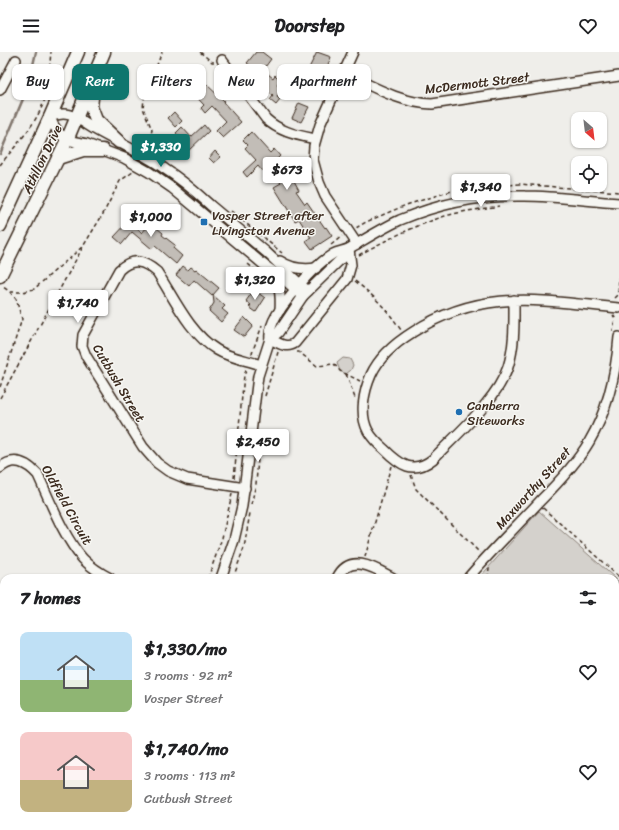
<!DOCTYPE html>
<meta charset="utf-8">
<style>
body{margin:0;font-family:Sriracha,sans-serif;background:#f6f6f6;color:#202124;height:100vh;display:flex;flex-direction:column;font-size:15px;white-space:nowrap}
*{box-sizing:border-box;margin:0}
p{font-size:13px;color:#757577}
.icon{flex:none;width:22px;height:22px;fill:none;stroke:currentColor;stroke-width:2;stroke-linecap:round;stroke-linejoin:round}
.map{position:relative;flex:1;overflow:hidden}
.panel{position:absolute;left:0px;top:522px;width:619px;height:256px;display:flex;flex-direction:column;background:#fff;border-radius:12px 12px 0 0;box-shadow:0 1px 3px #0004}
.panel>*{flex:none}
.top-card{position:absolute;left:12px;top:12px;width:400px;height:36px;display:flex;gap:8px}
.needle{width:26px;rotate:152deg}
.buttons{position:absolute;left:571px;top:60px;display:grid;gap:8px}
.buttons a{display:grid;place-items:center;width:36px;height:36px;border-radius:8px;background:#fff;box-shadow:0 1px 3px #0004;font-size:20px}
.price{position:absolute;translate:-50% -34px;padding:0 9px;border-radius:4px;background:#fff;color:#222;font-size:13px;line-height:26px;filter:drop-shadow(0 1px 2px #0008)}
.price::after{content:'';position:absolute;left:50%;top:24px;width:12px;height:9px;margin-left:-6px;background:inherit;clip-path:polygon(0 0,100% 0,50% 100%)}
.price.on{background:#0f766e;color:#fff}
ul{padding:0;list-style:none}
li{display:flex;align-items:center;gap:12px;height:100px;padding:0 20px}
li span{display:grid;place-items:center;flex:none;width:112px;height:80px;border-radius:8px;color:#555}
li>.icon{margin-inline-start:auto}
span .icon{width:48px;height:48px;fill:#fffc;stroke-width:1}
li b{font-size:17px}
h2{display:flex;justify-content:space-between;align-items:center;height:48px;padding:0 20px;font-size:17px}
.chip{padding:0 14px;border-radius:8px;background:#fff;box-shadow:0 1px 3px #0004;font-size:14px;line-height:36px}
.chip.on{background:#0f766e;color:#fff}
header{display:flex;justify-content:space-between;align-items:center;height:52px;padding:0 20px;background:#fff;font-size:18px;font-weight:800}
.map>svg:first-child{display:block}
.green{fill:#d4d1cc;stroke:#887e75}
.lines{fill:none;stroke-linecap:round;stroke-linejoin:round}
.stream{stroke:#81766d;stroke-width:2.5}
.building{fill:#c2bdb7;stroke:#3b2a1e}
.minor-casing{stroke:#3b2a1e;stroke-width:12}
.major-casing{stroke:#3b2a1e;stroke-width:15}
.path{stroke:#3b2a1e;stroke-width:1.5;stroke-dasharray:4 3;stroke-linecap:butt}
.minor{stroke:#f6f6f2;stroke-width:9}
.major{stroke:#f6f6f2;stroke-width:12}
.poi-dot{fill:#1f6fb2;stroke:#f6f6f2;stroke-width:1.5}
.labels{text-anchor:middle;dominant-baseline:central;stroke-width:3;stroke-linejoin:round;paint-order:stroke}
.street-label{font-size:13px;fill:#3b2a1e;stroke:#f6f6f2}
.poi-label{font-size:13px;fill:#3b2a1e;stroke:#f6f6f2;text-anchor:start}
</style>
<header><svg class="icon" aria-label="menu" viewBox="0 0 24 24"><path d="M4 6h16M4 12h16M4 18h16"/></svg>Doorstep<svg class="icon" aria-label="heart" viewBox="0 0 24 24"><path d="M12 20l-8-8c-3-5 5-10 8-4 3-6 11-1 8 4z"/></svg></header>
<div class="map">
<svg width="619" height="778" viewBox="0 0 619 778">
<rect width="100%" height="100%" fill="#efeeea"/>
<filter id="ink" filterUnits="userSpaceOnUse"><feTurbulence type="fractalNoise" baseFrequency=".025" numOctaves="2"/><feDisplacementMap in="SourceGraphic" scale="8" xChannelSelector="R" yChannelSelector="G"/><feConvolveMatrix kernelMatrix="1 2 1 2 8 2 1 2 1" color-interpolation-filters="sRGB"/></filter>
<g filter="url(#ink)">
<!-- green -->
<g class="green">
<polygon points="343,306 350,307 353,313 351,318 346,322 340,319 337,311"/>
<polygon points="539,459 615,526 479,526"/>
<polygon points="615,526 619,530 619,557 615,562"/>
</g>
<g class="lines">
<!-- stream -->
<polyline class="stream" points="0,102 28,35 36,0"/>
</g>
<!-- building -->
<g class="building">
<polygon points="256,0 262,0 271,7 263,18 273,26 275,23 281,29 277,33 283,37 277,45 280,48 276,53 270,48 273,44 266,38 266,37 262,33 263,32 249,21 253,16 247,11"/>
<polygon points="317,0 331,5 321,30 315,28 311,36 301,32"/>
<polygon points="200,23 206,30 205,31 224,49 223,50 241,70 223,86 216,79 226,69 212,54 205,61 201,56 204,53 187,35"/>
<polygon points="183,33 189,40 181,47 175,41"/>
<polygon points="299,51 309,55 301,70 292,66"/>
<polygon points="174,60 182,69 176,75 168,66"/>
<polygon points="204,73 209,79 187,100 178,91 182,88 176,81 182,75 191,85"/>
<polygon points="251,80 270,101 274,97 280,104 275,109 288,122 293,119 297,124 293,127 299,138 296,139 305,152 307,150 325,176 326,175 332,184 312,197 306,189 311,186 299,167 295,169 274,135 281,131 266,115 262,119 258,114 247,125 243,120 256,108 245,96 248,93 243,88"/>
<polygon points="215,99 221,105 214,111 209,106"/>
<polygon points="156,164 162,169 157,176 163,181 162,183 175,193 173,196 182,204 176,212 155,194 152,197 132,180 122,192 114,185 129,169 142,181"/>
<polygon points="183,214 188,218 191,215 195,218 196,217 219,236 212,244 194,228 189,234 176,223"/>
<polygon points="257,240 265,246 256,260 249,255 251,253 246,249 251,242 254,244"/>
<polygon points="213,243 225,254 222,257 228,262 221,270 209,259 214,251"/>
<polygon points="244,265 253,274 244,285 234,278"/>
</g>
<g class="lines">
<!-- minor casing -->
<g class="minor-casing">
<g id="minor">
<polyline points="353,0 320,73 314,94 313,108 319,130 325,144 357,192"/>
<path d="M 222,8 L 266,67 C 280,80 297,83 315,87"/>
<path d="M 344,21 C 372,34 400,51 432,52 L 619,24"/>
<polyline points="0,38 16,8"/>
<path d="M 280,209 C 292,217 303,218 316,216"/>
<path d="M 270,220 C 280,232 281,243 280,258"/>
<path d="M 303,244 L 281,225 L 264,213 L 172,136 L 149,120 L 124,106 L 87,92 L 67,88 L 59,81 L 54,74 L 50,65 C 71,56 79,69 96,78 C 119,91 144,102 165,117 C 181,127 196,140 210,153 C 229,169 247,184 266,200 C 280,213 293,226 308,239"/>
<path d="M 514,248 C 514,270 515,293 508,315 C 497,348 458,381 433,407 C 413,423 400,413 384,397 C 378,392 372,386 368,379 C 359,362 364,339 371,323 C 379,305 397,290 413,280 C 483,235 542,249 619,256"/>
<path d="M 270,287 C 268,270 283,253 294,240 C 303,227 320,210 333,202 C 338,199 345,199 350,196 C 367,186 383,176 400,168 C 440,151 482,143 525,144 C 556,144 588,149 619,151"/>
<path d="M 270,287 C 278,291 287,297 295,291 L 347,227 L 351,213 L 349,197"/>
<path d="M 0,416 C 14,404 27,411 38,423 C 50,449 64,486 83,507 C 91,515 100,521 110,526"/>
<path d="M 245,436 L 187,427 L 168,419 L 157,411 L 143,395 L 86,304 L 82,294 L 83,283 L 119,218 C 133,205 144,209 157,220 C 174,246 190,282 217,298 C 230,306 247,308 261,313"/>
<polyline points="221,526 234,488 242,454 258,324 270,287 278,281 303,244 345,203 349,197"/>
<path d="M 337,526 C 350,500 375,516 393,526"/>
<path d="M 468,526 C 491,499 517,474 541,448 C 559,430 576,412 589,390 C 608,358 616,321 619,285"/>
<polyline points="615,573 619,567"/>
<polyline points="0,617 4,625"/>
<polyline points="615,723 619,725"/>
<polyline points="76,774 78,778"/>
<polyline points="226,774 229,778"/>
<polyline points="444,774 450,778"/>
<polyline points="4,778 11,774"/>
<polyline points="350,778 352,774"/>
</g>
</g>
<!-- major casing -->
<g class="major-casing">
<g id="major">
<polyline points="93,37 91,55 96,68 119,90"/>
<polyline points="58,106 83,98 103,98"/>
<polyline points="0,174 50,65 78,0"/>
<polyline points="0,224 67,88 104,0"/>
</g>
</g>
<!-- path -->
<g class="path">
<polyline points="200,0 212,10 214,10"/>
<polyline points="148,94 152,78 143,56 144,47 162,0"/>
<polyline points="148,95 165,106"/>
<path d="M 0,113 C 15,94 34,75 43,52 C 50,36 49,17 51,0"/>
<polyline points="231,159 282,201"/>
<polyline points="356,176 366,170 406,153 455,138 519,132 619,140"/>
<polyline points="331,193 342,184"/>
<path d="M 359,203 C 387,187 415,174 445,164 C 463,159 482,157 499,154"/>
<polyline points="248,212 263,225"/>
<path d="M 355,229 C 375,245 387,257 401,278"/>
<polyline points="10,240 23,240 34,237 82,195"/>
<polyline points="615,246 618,243 619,225"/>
<polyline points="613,263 615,266 613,279"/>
<polyline points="297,300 299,300 317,314 334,312 340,319 360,329"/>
<polyline points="252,302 253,298 262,274"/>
<polyline points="346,322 355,346"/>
<polyline points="0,335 22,267 16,247 10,240 2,234"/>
<polyline points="265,344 278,300"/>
<polyline points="0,346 84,193 103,162 120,129 133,120"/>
<polyline points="411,423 416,437 480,501"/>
<polyline points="234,426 244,323 247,317"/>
<polyline points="251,453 256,432 259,394"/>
<polyline points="543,456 619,525"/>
<polyline points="365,505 391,414"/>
<polyline points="208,526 222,486 232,442"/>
<polyline points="233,526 244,496 250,461"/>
<polyline points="488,526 489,516"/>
<polyline points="0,766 4,764"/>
<polyline points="26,778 33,774"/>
<polyline points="499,778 500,774"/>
</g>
<!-- minor -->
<use href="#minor" class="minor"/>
<!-- major -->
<use href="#major" class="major"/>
</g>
</g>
<!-- markers -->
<g class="poi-dot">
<rect x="200" y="166" width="8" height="8" rx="2"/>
<circle cx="459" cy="360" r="4"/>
</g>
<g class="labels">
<!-- street labels -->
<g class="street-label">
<text transform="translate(477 31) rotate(-7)">McDermott Street</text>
<text transform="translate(42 107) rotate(-64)">Athllon Drive</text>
<text transform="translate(119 331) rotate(59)">Cutbush Street</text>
<text transform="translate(533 436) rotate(-48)">Maxworthy Street</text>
<text transform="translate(67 453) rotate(61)">Oldfield Circuit</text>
</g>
<!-- poi labels -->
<g class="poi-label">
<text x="212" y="163">Vosper Street after<tspan x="212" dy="15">Livingston Avenue</tspan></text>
<text x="467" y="353">Canberra<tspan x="467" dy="15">Siteworks</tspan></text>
</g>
</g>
</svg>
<div class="buttons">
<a><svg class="needle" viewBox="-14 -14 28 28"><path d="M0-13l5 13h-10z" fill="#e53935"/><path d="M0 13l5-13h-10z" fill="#757577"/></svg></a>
<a><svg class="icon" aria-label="locate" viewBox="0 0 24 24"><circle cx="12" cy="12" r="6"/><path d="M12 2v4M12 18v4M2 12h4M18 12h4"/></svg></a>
</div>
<b class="price on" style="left:161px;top:116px">$1,330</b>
<b class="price" style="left:287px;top:139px">$673</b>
<b class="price" style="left:481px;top:156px">$1,340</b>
<b class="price" style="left:151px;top:186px">$1,000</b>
<b class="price" style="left:255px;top:249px">$1,320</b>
<b class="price" style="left:78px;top:272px">$1,740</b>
<b class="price" style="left:258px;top:411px">$2,450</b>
<div class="top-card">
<a class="chip">Buy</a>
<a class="chip on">Rent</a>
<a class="chip">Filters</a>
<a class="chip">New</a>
<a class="chip">Apartment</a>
</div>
<section class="panel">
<h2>7 homes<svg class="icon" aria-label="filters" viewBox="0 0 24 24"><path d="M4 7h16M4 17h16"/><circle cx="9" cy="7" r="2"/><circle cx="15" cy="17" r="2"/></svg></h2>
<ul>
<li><span style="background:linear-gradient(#bfe0f5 60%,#8fb573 0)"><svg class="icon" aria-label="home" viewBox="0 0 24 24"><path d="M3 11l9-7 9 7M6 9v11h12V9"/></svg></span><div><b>$1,330/mo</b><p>3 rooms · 92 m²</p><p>Vosper Street</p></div><svg class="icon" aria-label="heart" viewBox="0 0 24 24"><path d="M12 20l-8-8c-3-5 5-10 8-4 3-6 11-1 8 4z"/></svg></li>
<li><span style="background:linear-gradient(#f6c9c9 60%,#c2b280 0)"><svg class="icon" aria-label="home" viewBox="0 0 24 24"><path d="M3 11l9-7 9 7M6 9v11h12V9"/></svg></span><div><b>$1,740/mo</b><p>3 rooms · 113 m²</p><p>Cutbush Street</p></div><svg class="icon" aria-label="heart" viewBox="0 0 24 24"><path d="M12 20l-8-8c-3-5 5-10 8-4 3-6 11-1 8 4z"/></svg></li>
</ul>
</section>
</div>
